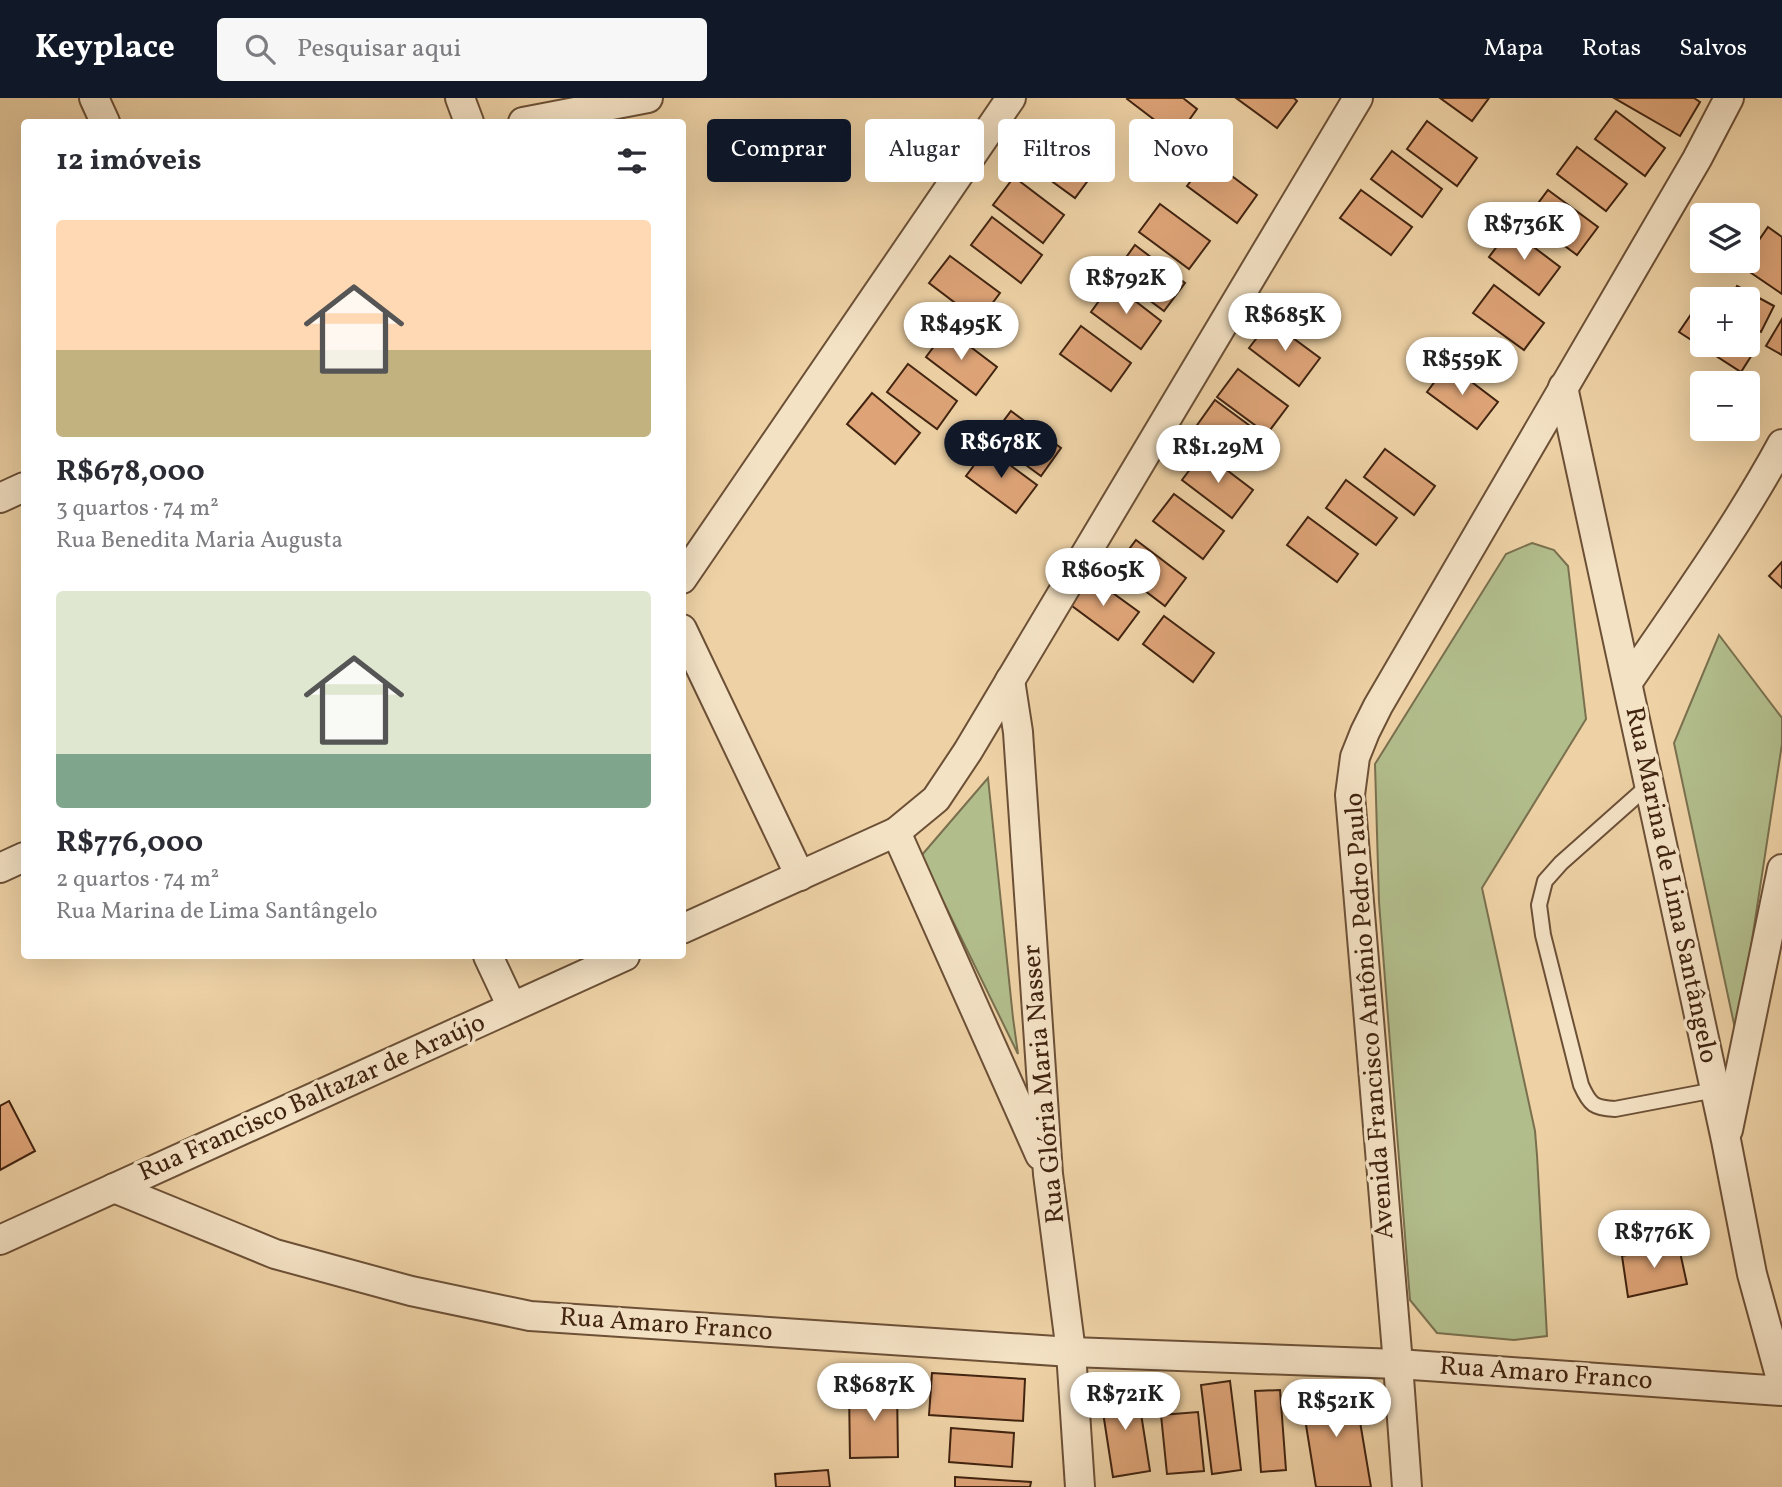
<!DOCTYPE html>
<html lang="pt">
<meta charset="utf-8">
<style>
body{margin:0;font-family:Vollkorn,serif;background:#f7f7f7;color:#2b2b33;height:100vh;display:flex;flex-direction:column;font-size:26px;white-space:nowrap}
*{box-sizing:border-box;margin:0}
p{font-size:23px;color:#7c7c81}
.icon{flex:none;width:38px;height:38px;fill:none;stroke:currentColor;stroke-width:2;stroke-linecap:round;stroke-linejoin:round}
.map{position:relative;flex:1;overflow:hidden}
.sheet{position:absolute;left:21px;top:21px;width:665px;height:840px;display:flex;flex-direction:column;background:#fff;border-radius:7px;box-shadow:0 7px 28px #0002}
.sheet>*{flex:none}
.guide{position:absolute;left:707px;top:21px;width:665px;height:63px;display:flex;gap:14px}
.tools{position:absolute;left:1690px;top:105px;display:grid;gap:14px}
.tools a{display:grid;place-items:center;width:70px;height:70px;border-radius:7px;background:#fff;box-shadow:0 7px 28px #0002;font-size:35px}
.price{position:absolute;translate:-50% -60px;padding:0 16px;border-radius:24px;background:#fff;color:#222;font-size:23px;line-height:46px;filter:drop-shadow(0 2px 4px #0008)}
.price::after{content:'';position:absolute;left:50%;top:42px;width:21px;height:16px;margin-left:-10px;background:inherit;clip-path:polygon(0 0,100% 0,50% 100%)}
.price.active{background:#111827;color:#fff}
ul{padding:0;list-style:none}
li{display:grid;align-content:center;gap:14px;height:371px;padding:0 35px}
li span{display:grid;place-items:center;height:217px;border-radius:7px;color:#555}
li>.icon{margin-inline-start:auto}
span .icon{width:126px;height:126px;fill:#fffc;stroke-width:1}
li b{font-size:30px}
h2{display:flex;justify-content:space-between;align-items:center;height:84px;padding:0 35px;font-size:30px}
.pill{padding:0 24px;border-radius:7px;background:#fff;box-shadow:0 7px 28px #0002;font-size:24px;line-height:63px}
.pill.active{background:#111827;color:#fff}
header{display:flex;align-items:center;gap:42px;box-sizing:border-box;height:98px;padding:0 35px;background:#111827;color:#fff}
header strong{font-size:33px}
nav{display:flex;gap:38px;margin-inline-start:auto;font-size:24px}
.search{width:490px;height:63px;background:#f7f7f7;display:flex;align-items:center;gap:18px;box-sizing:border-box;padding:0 24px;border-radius:7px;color:#7c7c81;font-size:26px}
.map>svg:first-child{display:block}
.green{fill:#b2bd8c;stroke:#7a704e;stroke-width:2}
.building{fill:#dea478;stroke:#412410;stroke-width:2}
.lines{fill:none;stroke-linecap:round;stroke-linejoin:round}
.service-casing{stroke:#6c5036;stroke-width:18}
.minor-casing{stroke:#6c5036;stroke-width:32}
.service{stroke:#f4e2c5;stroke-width:14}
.minor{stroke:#f4e2c5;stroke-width:28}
.labels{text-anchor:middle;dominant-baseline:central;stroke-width:7;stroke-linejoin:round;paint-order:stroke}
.street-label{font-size:26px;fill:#412410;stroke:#f4e2c5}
</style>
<header>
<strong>Keyplace</strong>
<div class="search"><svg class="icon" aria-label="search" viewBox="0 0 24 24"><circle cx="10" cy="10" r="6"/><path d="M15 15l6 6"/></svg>Pesquisar aqui</div>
<nav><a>Mapa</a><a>Rotas</a><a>Salvos</a></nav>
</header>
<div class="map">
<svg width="1782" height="1389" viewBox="0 0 1782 1389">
<rect width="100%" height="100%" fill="#eed2a6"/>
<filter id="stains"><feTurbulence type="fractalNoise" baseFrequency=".00286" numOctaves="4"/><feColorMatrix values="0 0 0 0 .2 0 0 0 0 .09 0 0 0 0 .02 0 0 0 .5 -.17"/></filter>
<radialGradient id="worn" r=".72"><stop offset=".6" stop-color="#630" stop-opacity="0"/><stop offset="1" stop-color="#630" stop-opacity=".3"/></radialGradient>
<!-- green -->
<g class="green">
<polygon points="1532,445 1554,452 1568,468 1586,621 1482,790 1535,1033 1537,1057 1547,1238 1514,1242 1437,1235 1410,1202 1379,804 1375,666 1506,456"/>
<polygon points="1719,537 1782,620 1782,646 1737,940 1674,645"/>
<polygon points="988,680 1013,920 1018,956 921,758"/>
</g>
<!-- building -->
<g class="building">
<polygon points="1128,0 1183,0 1197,11 1177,39 1127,1"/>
<polygon points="1236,0 1294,0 1297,3 1277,30"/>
<polygon points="1440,0 1489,0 1472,23"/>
<polygon points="1614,0 1694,0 1700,4 1680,38"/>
<polygon points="1616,13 1665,50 1645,78 1595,41"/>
<polygon points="1427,23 1477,60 1457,88 1407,51"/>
<polygon points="1045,35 1095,73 1075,100 1024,63"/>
<polygon points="1577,49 1627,86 1606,113 1557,76"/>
<polygon points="1392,53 1442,91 1422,119 1371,81"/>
<polygon points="1208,60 1257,97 1237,125 1187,88"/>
<polygon points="1014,79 1064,117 1043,145 993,107"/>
<polygon points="1361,92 1412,129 1391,157 1340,120"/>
<polygon points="1548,92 1598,129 1577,157 1527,120"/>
<polygon points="1160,106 1210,143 1189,171 1139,134"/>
<polygon points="992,119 1042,157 1021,185 971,147"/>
<polygon points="1768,129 1782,139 1782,196 1741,168 1745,163 1748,163 1748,158"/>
<polygon points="1510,131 1560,169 1539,197 1489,159"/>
<polygon points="1135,147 1185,185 1164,213 1114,176"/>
<polygon points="950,158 1000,195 979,223 929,185"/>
<polygon points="1112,185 1161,223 1141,251 1091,214"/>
<polygon points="1494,187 1544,225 1524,252 1473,215"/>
<polygon points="1737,188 1774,208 1761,234 1748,227 1748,201 1730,201"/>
<polygon points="1694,212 1703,218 1703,247 1747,247 1755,252 1741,274 1679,234"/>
<polygon points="1782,221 1782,257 1766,248"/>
<polygon points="1270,223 1320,260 1299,288 1249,250"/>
<polygon points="1081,228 1131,265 1111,293 1060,256"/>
<polygon points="947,231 997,269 976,297 926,259"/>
<polygon points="908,266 957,303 937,331 887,294"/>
<polygon points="1448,266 1498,304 1477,331 1427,294"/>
<polygon points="1238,271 1288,308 1267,336 1217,299"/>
<polygon points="872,295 920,335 895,366 847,326"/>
<polygon points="1215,302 1265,339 1244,367 1195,330"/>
<polygon points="1011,313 1061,350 1041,378 990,341"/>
<polygon points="987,350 1037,387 1016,415 966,378"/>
<polygon points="1385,351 1435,388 1414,417 1364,379"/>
<polygon points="1203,354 1253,392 1232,420 1182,382"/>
<polygon points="1346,382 1397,420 1376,447 1326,410"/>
<polygon points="1174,396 1224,433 1203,461 1153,423"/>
<polygon points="1308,419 1358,456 1337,484 1287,447"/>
<polygon points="1136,442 1186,480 1165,508 1115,470"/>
<polygon points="1782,464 1782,490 1769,478"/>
<polygon points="1088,477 1139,514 1118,542 1068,505"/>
<polygon points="1164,518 1214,555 1193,584 1143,546"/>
<polygon points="9,1003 35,1053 0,1072 0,1008"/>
<polygon points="1678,1145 1687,1186 1628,1199 1622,1158"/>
<polygon points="932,1275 1025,1281 1023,1323 929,1317"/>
<polygon points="1230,1283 1241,1372 1212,1376 1201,1287"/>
<polygon points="1354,1288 1371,1389 1316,1389 1301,1296"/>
<polygon points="897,1290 898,1359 850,1360 849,1291"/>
<polygon points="1137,1290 1150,1373 1113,1379 1100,1295"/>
<polygon points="1280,1292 1286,1372 1261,1374 1255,1293"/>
<polygon points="1198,1314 1204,1373 1167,1376 1161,1317"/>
<polygon points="951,1330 1014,1335 1012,1369 949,1364"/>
<polygon points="828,1372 830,1389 776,1389 775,1376"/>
<polygon points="955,1379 1031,1384 1030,1389 955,1389"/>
</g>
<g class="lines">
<!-- service casing -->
<g class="service-casing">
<path id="service" d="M 1650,686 L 1561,765 L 1545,783 L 1539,807 L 1543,837 L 1581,987 C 1590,1007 1594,1010 1615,1011 L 1715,992"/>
</g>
<!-- minor casing -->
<g class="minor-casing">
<g id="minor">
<polyline points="94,0 105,24"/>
<polyline points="460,0 469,24"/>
<polyline points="523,24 648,0"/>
<polyline points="1563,289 1726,1042 1752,1176 1782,1285"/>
<polyline points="0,400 24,389"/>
<polyline points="682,481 1011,0"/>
<polyline points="682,531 800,778"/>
<polyline points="1010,582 1018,634 1048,1076 1071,1254 1080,1389"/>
<path d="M 1628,584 C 1681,506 1737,429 1782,346"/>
<polyline points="896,734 1040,1057"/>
<polyline points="0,770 24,759"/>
<polyline points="682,831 896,734 936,701 968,653 1358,0"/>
<polyline points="488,858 512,909"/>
<polyline points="1728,1032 1782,771"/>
<polyline points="114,1090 275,1156 411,1193 530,1218 1071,1254 1398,1266 1782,1293"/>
<polyline points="0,1142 625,858"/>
<polyline points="1407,1389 1398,1266 1350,697 1355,659 1365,634 1378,608 1697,61 1729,0"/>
</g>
</g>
<!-- service -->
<use href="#service" class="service"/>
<!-- minor -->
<use href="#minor" class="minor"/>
</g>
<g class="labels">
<!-- street labels -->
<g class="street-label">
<text transform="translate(1671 787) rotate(78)">Rua Marina de Lima Santângelo</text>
<text transform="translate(1370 918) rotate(-94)">Avenida Francisco Antônio Pedro Paulo</text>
<text transform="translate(1044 986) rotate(-95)">Rua Glória Maria Nasser</text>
<text transform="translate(312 1000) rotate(-24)">Rua Francisco Baltazar de Araújo</text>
<text transform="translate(666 1227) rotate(4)">Rua Amaro Franco</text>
<text transform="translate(1546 1276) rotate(4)">Rua Amaro Franco</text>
</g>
</g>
<rect width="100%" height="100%" filter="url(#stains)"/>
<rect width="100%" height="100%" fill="url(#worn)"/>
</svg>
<div class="tools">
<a><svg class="icon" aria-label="layers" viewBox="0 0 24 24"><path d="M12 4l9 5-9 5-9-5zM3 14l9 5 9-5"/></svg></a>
<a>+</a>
<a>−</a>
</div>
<b class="price" style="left:1524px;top:164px">R$736K</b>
<b class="price" style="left:1126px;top:218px">R$792K</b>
<b class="price" style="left:1285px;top:255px">R$685K</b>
<b class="price" style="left:961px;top:264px">R$495K</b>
<b class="price" style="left:1462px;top:299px">R$559K</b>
<b class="price active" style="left:1001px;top:382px">R$678K</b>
<b class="price" style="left:1218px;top:387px">R$1.29M</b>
<b class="price" style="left:1103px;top:510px">R$605K</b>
<b class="price" style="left:1654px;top:1172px">R$776K</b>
<b class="price" style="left:874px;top:1325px">R$687K</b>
<b class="price" style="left:1125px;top:1334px">R$721K</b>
<b class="price" style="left:1336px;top:1341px">R$521K</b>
<div class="guide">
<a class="pill active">Comprar</a>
<a class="pill">Alugar</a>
<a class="pill">Filtros</a>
<a class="pill">Novo</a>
</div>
<section class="sheet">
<h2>12 imóveis<svg class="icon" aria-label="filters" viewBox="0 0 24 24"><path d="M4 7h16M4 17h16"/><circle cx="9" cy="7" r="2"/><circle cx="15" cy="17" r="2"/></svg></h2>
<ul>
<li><span style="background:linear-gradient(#ffd9b3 60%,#c2b280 0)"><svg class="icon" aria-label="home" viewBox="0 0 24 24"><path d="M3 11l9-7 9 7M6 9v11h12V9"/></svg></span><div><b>R$678,000</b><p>3 quartos · 74 m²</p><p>Rua Benedita Maria Augusta</p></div></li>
<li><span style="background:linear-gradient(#dfe7d0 75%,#7fa58c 0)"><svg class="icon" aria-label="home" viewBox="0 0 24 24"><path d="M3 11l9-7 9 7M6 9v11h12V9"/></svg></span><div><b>R$776,000</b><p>2 quartos · 74 m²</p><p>Rua Marina de Lima Santângelo</p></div></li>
</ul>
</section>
</div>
